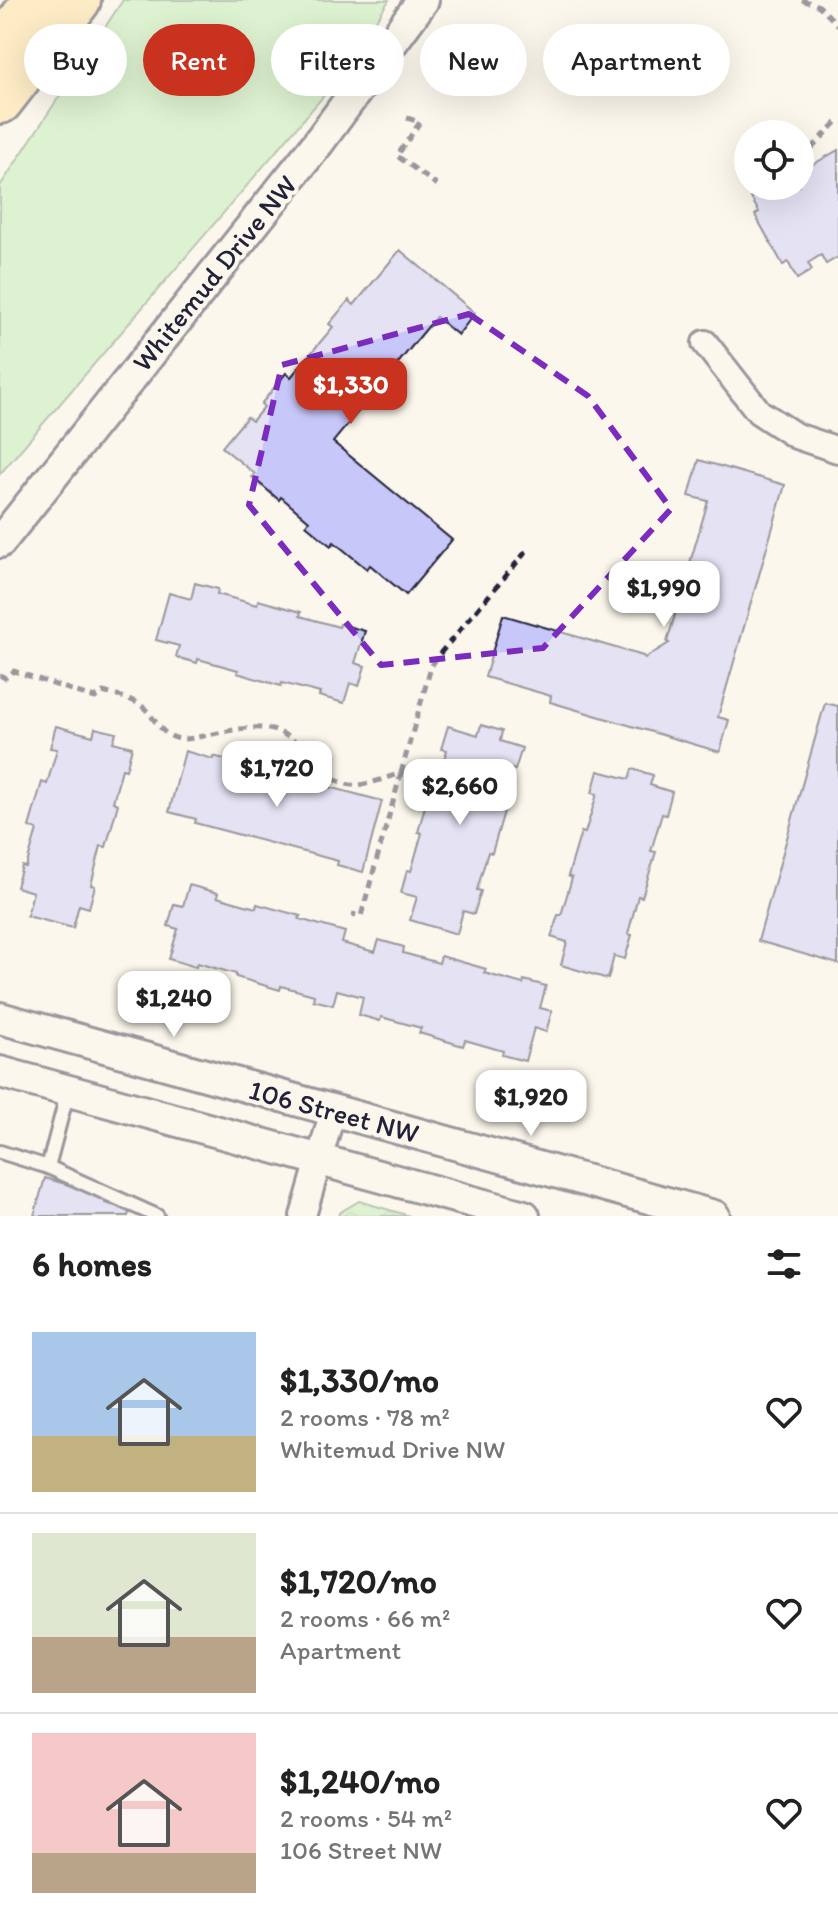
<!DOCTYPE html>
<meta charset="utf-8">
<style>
body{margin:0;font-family:Itim,sans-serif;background:#f6f6f6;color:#222;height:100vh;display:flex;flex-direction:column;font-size:30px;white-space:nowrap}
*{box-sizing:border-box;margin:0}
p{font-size:26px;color:#767676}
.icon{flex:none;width:44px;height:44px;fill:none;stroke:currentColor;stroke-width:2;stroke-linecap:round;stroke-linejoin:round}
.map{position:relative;height:1216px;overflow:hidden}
.sheet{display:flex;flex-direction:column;background:#fff;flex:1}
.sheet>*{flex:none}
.banner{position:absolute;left:24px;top:24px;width:790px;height:72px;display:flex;gap:16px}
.controls{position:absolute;left:734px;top:120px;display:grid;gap:16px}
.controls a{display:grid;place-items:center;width:80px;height:80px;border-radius:50%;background:#fff;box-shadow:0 8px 32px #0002;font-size:40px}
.price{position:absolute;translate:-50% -68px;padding:0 18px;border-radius:16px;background:#fff;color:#222;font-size:26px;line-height:52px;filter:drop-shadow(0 2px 4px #0008)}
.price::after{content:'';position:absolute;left:50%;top:48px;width:24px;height:18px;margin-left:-12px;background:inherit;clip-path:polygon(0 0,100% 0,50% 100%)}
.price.current{background:#c8321e;color:#fff}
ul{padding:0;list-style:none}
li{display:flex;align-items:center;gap:24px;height:200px;padding:0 32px}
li+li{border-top:2px solid #e0e0e0}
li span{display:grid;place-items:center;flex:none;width:224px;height:160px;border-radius:0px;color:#555}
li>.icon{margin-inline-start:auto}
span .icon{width:96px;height:96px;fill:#fffc;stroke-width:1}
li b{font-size:34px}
h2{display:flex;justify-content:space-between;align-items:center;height:96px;padding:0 32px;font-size:34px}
.pill{padding:0 28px;border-radius:36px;background:#fff;box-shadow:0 8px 32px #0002;font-size:28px;line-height:72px}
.pill.current{background:#c8321e;color:#fff}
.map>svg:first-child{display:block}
.green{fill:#b9ecad;stroke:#6e8774;stroke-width:2}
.forest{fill:url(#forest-crowns);stroke:#6e8774;stroke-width:2}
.building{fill:#c8c7fa;stroke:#22223b;stroke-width:2}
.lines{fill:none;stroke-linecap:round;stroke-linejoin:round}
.service-casing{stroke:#22223b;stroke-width:18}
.minor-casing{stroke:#22223b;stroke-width:30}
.tertiary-casing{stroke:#22223b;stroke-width:36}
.motorway-casing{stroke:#22223b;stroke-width:50}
.path{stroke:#22223b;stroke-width:5;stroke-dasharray:8 6;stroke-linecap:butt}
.service{stroke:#fbf7ec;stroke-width:12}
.minor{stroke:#fbf7ec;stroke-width:24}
.tertiary{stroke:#fbf7ec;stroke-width:30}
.motorway{stroke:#fedd96;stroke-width:44}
.marked{fill:none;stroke:#7b2cbf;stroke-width:6;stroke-dasharray:16 10;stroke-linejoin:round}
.labels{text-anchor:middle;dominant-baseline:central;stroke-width:8;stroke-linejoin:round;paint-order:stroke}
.street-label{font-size:28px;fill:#22223b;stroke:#fbf7ec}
</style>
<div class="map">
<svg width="838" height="1216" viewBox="0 0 838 1216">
<defs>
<pattern id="forest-crowns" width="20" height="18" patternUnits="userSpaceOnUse" patternTransform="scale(2)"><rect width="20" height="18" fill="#b9ecad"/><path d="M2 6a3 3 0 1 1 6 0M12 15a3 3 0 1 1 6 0" fill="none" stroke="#9fca96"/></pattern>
</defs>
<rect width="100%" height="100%" fill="#fbf7ec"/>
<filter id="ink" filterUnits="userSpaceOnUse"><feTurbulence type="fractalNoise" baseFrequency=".0125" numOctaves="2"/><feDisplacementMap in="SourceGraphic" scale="16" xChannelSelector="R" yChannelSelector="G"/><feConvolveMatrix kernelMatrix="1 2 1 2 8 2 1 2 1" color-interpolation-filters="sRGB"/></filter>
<g filter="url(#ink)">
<!-- green -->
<polygon class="green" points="123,0 389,0 339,78 0,474 0,186"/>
<!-- forest -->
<polygon class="forest" points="359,1201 410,1216 338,1216 339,1213"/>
<!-- building -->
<g class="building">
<polygon points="838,150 838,257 826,264 821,255 808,263 812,270 797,279 788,262 783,265 755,215 759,212 751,198 774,186 800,186 800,172"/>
<polygon points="400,250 475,313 458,335 436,317 333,442 452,540 406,595 370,565 367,569 334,542 331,546 306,525 309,521 281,497 279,500 252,477 255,474 222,447 247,417 252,421 264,407 261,404 286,373 291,377 333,327 329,324 349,300 354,305"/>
<polygon points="699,460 785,485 718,717 729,720 720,752 550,702 551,696 485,677 503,615 643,656 645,658 669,643 667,642 708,501 689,496"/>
<polygon points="195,583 218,589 217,594 257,605 258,600 301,612 300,616 339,627 340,624 365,631 355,663 365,666 359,686 350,683 344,703 319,696 320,693 282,683 281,686 237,673 238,670 198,659 197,663 176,657 179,646 156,640 169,593 191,599"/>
<polygon points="825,703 838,706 838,964 758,941"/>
<polygon points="481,725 502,731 500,741 522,748 515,770 511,769 500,807 505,808 492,853 488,852 477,890 481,891 474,914 463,911 457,934 410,920 417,897 401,893 407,870 411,871 422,833 418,832 430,788 435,789 447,750 441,749 448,726 478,735"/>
<polygon points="56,726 93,736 95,728 116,733 113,742 132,747 126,770 122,769 113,802 118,804 106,847 101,846 91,885 95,886 89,908 79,905 73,928 27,916 33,892 16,887 22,866 26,867 37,830 29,827 42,782 47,784 57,749 50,748"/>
<polygon points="185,751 213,759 213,756 382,801 363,872 337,865 338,861 195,823 196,819 169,812"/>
<polygon points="632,769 653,775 650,785 672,792 666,815 662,814 651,851 656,852 642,897 638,896 628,934 632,935 625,959 614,956 608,979 561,965 567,942 551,937 558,915 561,915 572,878 568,876 581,832 585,833 597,794 592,793 598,771 629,779"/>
<polygon points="189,885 218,893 217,897 256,908 257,904 301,916 299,919 345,932 342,943 375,952 379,940 404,947 403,953 439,963 441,956 486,969 484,973 523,984 524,980 546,986 540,1008 552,1011 546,1032 534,1028 525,1061 502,1055 503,1051 465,1040 463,1046 419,1033 421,1028 381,1017 380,1021 359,1015 363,997 337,990 333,1005 313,1000 314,995 281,986 280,990 236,977 236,974 197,963 196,967 169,959 178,929 168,926 174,904 183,906"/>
<polygon points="45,1178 107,1196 105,1203 130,1210 128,1216 34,1216"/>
</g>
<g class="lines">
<!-- service casing -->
<g class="service-casing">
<g id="service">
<polyline points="0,1152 48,1167 68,1091"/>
<polyline points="48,1167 157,1216"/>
</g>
</g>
<!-- minor casing -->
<g class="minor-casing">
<g id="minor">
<polyline points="705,343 759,412 796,436 838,450"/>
<polyline points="303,1216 333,1111"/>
</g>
</g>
<!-- tertiary casing -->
<g class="tertiary-casing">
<g id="tertiary">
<polyline points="0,542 318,143 423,0"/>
<polyline points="0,1018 714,1216"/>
<polyline points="0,1072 524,1216"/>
</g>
</g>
<!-- motorway casing -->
<g class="motorway-casing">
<g id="motorway">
<polyline points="0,56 34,0"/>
<polyline points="0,101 78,0"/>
</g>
</g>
<!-- path -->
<g class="path">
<polyline points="802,0 819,6 838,25"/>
<polyline points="407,118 420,122 397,156 437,185"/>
<polyline points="800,156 807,153 838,121"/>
<path d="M 0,675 L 5,678 L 14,671 L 95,698 L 103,692 C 117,696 132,698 143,707 C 153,715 160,733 173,737 C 182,741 194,738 203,736 C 226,732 253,723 276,731 C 288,735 297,743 305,752 C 346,793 348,791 401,773 L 361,916 L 352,914"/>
<polyline points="401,773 431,667 437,657 530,547"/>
</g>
<!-- service -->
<use href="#service" class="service"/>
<!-- minor -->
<use href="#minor" class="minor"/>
<!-- tertiary -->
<use href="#tertiary" class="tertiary"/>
<!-- motorway -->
<use href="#motorway" class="motorway"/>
</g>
</g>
<!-- marked area -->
<path d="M0 0H838V1216H0ZM 469,314 L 588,396 L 671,509 L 543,648 L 381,665 L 249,505 L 282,365 Z" fill="#fbf7ec" fill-opacity=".55" fill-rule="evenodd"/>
<path class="marked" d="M 469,314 L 588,396 L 671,509 L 543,648 L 381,665 L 249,505 L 282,365 Z"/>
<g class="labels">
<!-- street labels -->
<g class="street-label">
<text transform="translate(214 273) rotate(-51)">Whitemud Drive NW</text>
<text transform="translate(334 1111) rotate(15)">106 Street NW</text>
</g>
</g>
</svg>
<div class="controls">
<a><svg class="icon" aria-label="locate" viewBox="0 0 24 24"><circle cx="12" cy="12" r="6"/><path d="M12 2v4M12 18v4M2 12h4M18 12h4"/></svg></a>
</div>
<b class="price current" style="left:351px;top:426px">$1,330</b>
<b class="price" style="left:664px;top:629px">$1,990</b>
<b class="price" style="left:277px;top:809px">$1,720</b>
<b class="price" style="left:460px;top:827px">$2,660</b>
<b class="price" style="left:174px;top:1039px">$1,240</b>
<b class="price" style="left:531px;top:1138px">$1,920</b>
<div class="banner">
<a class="pill">Buy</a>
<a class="pill current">Rent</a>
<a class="pill">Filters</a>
<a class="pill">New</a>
<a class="pill">Apartment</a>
</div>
</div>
<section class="sheet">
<h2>6 homes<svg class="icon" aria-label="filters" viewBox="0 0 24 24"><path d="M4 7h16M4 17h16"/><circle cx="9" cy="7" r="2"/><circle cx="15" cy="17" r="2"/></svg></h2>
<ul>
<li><span style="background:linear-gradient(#a9c7e8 65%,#c2b280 0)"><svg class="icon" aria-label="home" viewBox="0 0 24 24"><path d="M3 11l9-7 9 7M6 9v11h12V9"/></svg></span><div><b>$1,330/mo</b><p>2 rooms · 78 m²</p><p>Whitemud Drive NW</p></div><svg class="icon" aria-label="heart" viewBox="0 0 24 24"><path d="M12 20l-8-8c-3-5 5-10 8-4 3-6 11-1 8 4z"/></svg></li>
<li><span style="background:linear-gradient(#dfe7d0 65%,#b9a48a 0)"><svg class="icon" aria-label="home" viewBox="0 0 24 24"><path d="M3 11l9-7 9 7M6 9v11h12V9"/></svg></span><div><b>$1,720/mo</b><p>2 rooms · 66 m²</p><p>Apartment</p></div><svg class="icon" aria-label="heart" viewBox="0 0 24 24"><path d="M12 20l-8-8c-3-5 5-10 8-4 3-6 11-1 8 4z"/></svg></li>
<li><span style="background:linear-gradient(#f6c9c9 75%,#b9a48a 0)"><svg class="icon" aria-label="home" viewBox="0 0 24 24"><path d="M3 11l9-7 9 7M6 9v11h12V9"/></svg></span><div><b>$1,240/mo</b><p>2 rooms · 54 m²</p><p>106 Street NW</p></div><svg class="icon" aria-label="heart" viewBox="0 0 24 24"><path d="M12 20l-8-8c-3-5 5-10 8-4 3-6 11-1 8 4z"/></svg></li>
</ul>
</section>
